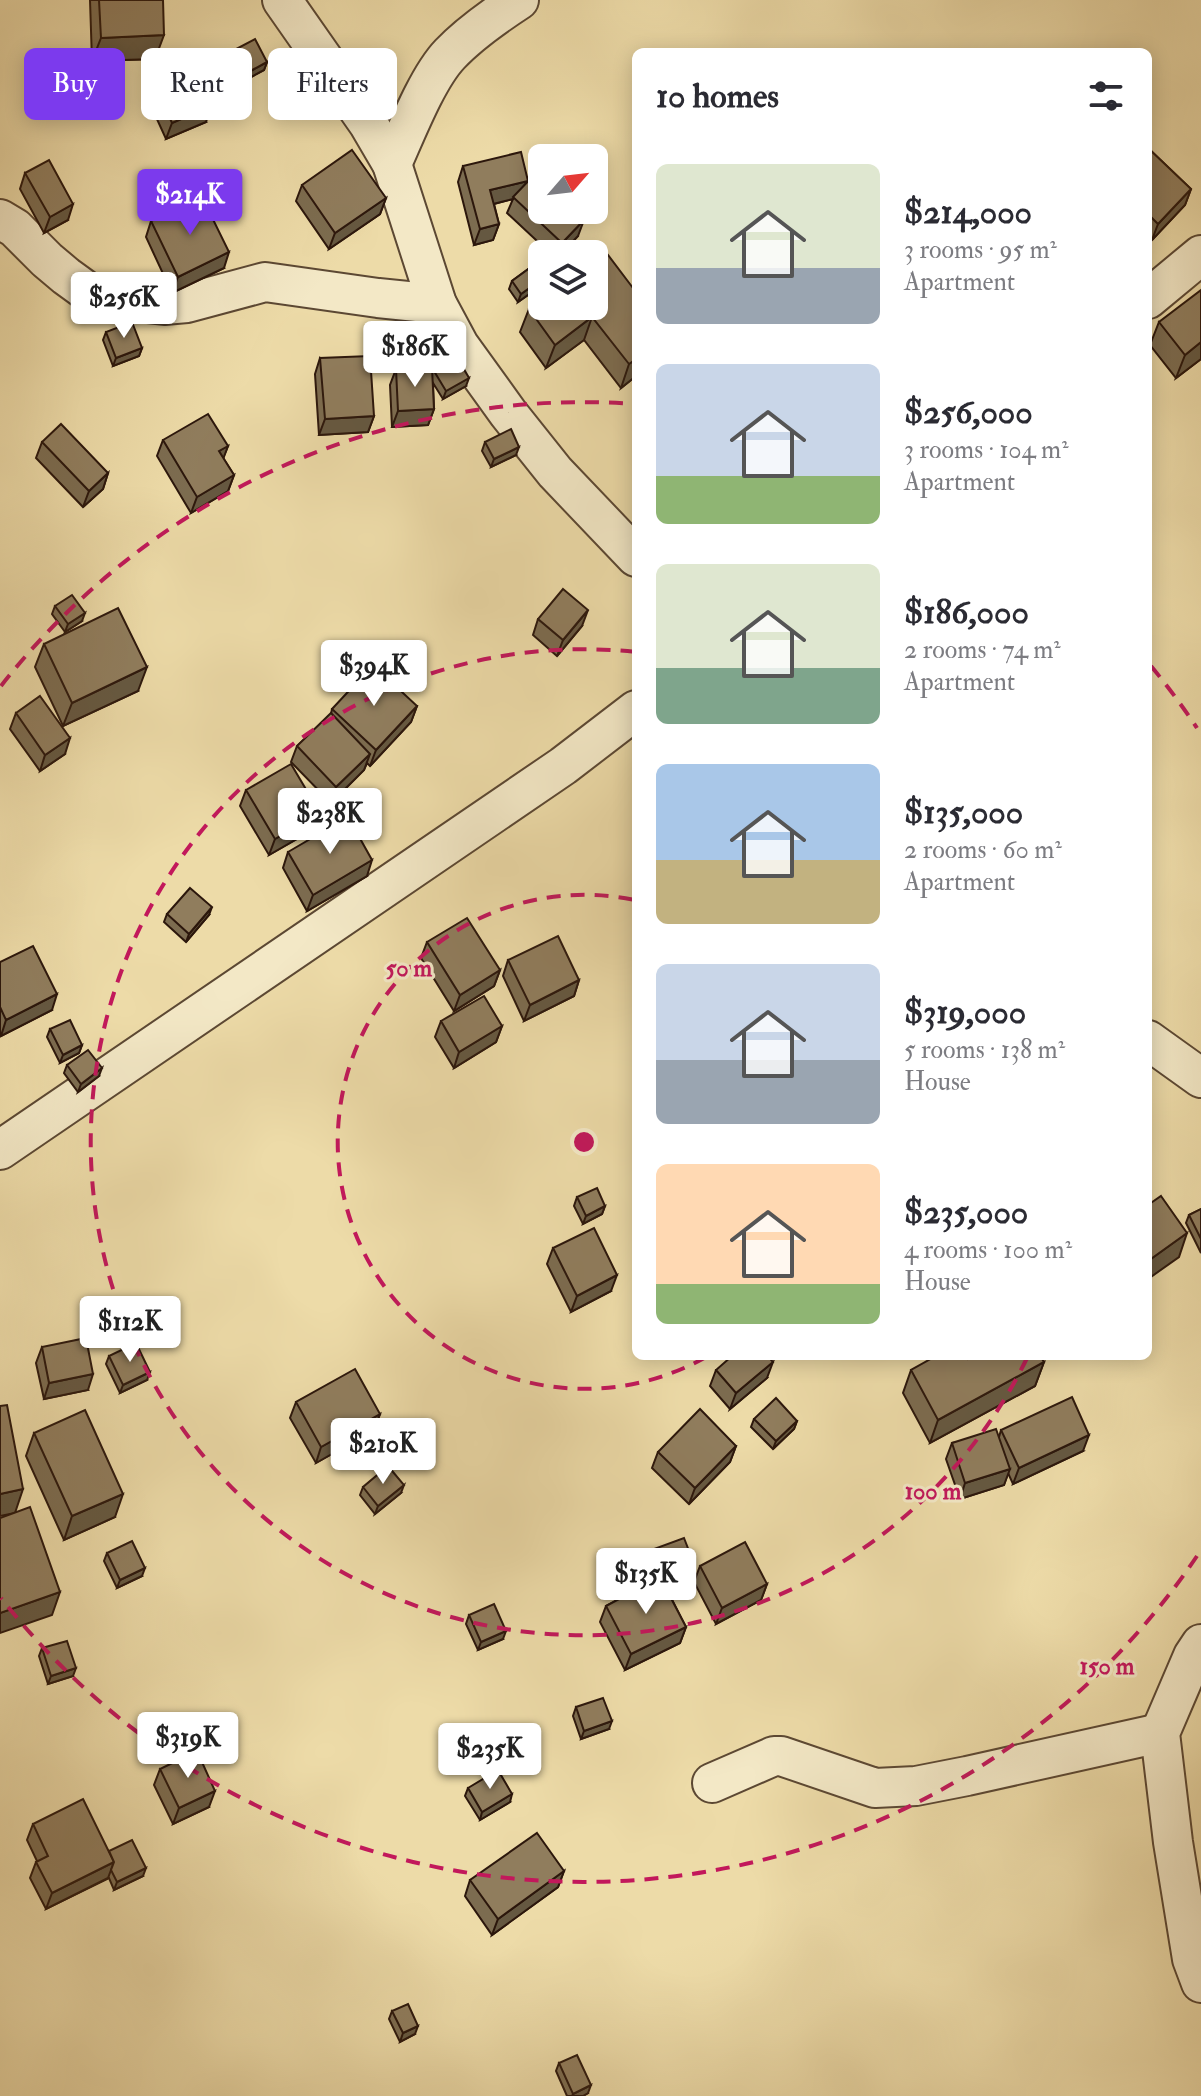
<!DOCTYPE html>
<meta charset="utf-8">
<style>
body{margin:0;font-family:"IM FELL Double Pica",serif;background:#f2f2f3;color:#2b2b33;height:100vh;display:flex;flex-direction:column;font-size:30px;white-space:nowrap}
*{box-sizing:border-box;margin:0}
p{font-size:26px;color:#7c7c81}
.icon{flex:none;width:44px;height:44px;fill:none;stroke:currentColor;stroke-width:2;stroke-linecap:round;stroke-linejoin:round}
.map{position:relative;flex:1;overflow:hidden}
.sheet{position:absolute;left:632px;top:48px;width:520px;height:1312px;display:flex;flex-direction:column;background:#fff;border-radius:12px;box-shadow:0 4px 20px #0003}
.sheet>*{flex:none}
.top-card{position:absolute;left:24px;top:48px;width:488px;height:72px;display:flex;gap:16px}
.needle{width:52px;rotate:62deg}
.tools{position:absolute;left:528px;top:144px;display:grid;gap:16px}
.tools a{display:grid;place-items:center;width:80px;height:80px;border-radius:12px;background:#fff;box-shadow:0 4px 20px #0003;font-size:40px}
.price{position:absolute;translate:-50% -68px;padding:0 18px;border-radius:8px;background:#fff;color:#222;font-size:26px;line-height:52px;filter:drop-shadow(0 2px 4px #0008)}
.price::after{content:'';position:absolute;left:50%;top:48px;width:24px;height:18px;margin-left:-12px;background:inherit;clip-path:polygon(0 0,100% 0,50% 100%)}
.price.active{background:#7c3aed;color:#fff}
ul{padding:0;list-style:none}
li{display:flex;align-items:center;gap:24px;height:200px;padding:0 24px}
li span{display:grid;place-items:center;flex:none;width:224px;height:160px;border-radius:12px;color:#555}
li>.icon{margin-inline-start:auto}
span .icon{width:96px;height:96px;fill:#fffc;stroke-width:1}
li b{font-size:34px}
h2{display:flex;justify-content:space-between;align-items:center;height:96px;padding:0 24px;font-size:34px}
.chip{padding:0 28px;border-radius:12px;background:#fff;box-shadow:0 4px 20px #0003;font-size:28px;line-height:72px}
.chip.active{background:#7c3aed;color:#fff}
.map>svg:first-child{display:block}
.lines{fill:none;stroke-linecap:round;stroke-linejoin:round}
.minor-casing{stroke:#5c4833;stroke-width:42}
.minor{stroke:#f3e8c6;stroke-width:38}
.wall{fill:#7c6c50;stroke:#2c170c;stroke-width:2}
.shaded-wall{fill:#655841;stroke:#2c170c;stroke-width:2}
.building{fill:#907d5d;stroke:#2c170c;stroke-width:2}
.ring{fill:none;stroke:#c2185b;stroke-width:4;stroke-dasharray:14 10}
.centre{fill:#c2185b;stroke:#f3e8c6;stroke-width:4}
.ring-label{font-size:24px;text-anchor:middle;font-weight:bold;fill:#c2185b;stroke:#f3e8c6;stroke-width:6;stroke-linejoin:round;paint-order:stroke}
</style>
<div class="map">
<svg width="1201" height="2096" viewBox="0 0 1201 2096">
<rect width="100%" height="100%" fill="#eddba8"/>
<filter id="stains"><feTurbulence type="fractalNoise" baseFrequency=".0025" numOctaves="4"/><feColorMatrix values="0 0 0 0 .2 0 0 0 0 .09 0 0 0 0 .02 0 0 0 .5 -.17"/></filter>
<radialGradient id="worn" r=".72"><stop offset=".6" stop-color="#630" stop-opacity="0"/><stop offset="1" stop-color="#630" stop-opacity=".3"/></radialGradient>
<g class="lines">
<!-- minor casing -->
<g class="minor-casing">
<g id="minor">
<polyline points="282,0 368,123 392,164 437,304 459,345 508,413 555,472 636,557"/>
<path d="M 392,164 C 406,133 427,78 450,54 C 469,34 496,15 519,0"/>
<polyline points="0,219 15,228 47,260 66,276 88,292 111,299 164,305 187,303 265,282 378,298 437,304"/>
<polyline points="1148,299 1201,255"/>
<polyline points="1148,1040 1201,1078"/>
<polyline points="0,1150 563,766 636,710"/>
<polyline points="1201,1644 1193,1656 1160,1733 1173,1842 1192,1959 1201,1983"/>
<polyline points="712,1783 774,1756 781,1756 875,1788 916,1786 967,1776 1160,1733"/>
</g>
</g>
<!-- minor -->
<use href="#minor" class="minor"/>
</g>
<!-- wall -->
<g class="wall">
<polygon points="90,0 163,0 155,59 92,61"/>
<polygon points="221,57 267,62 264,70 231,88 218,65"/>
<polygon points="157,90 206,122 166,139 151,106"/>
<polygon points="1148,148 1191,189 1185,205 1152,240 1148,235"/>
<polygon points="463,166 528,181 578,236 561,254 549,254 550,253 507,213 513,199 494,204 499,224 493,240 474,245 458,182"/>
<polygon points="25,173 68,220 44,233 20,189"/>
<polygon points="302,185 386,198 380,214 329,249 296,201"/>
<polygon points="151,221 224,268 172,293 146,237"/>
<polygon points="542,259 542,285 518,302 509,289 512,281"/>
<polygon points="636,292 636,376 621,388 584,340 546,368 520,332 529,309"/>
<polygon points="1159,322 1201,359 1176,378 1150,345"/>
<polygon points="106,332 142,348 139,356 113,366 103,340"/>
<polygon points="320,358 374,416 368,432 319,435 315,374"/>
<polygon points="431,366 466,386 443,399 433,383 434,409 428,425 392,427 390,385 396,369 430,368"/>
<polygon points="163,440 228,446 223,458 234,475 228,491 191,513 157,456"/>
<polygon points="42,442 108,473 103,489 83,507 36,458"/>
<polygon points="485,442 516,455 491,467 482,451"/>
<polygon points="55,606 82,621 65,632 52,614"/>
<polygon points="538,619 582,626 557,656 533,635"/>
<polygon points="44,644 138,691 63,726 35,667"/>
<polygon points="417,706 411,722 370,766 367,763 364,770 331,803 291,762 297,746 331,714 332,709"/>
<polygon points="16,713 65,754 40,771 10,729"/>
<polygon points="246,790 320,813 314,829 269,855 240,806"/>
<polygon points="288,852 367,876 307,911 283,868"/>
<polygon points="167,914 209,915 186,942 164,922"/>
<polygon points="427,942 500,970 494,986 454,1011 421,958"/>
<polygon points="508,960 579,980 574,996 524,1021 503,976"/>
<polygon points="0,962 52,1010 1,1036 0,1034"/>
<polygon points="441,1021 502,1026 496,1042 454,1068 435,1037"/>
<polygon points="50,1029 82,1045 79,1053 60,1063 47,1037"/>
<polygon points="67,1065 99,1076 78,1092 64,1073"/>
<polygon points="577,1197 605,1206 602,1214 583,1224 574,1206"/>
<polygon points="1201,1209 1201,1253 1186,1223 1189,1215"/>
<polygon points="553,1248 611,1291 571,1312 547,1264"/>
<polygon points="42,1347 88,1390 44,1399 36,1363"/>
<polygon points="109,1356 147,1380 120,1393 106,1364"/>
<polygon points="968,1359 1044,1362 1035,1386 930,1443 903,1393 911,1370"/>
<polygon points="716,1370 767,1378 730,1409 710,1386"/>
<polygon points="296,1402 380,1414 374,1430 316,1463 290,1418"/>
<polygon points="754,1419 797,1421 794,1429 773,1449 751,1427"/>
<polygon points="1001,1430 1083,1451 1013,1484 1008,1473 1004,1485 960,1499 946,1459 952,1443 999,1437"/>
<polygon points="34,1433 115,1517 64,1540 26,1456"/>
<polygon points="736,1446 730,1462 689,1504 652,1468 658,1452"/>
<polygon points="363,1487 401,1493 375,1514 360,1495"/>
<polygon points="107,1553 142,1576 117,1588 104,1561"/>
<polygon points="643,1553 691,1572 663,1582 686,1627 680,1643 625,1670 600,1622 606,1606 648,1584 640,1561"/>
<polygon points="700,1566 767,1584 761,1600 716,1624 694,1582"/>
<polygon points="469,1615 503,1639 478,1650 466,1624"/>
<polygon points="42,1648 73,1676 48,1684 39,1656"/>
<polygon points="576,1707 609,1729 581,1739 573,1716"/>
<polygon points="160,1769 209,1807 173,1824 154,1785"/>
<polygon points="468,1788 510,1802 480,1820 465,1796"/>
<polygon points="33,1824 109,1851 143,1876 114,1890 109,1878 46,1909 30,1878 36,1862 37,1861 27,1840"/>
<polygon points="564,1871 558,1887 492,1935 465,1896 470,1880"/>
<polygon points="392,2011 415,2034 400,2042 389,2019"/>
<polygon points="559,2063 588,2093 583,2096 567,2096 556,2071"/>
</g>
<!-- shaded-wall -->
<g class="shaded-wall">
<polygon points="164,35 155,59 92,61 101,38"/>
<polygon points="267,62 264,70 231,88 234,80"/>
<polygon points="211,106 206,122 166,139 172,123"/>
<polygon points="528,181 513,199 485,206 490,190"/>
<polygon points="1191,189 1185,205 1152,240 1158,224"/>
<polygon points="386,198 380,214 329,249 335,233"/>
<polygon points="73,204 68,220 44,233 50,217"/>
<polygon points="584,220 578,236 561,254 558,254 562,243"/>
<polygon points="499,224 493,240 474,245 480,229"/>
<polygon points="229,252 224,268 172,293 178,277"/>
<polygon points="542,279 542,285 518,302 521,294"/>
<polygon points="592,317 584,340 546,368 555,345"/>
<polygon points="1201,342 1201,359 1176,378 1185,355"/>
<polygon points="142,348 139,356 113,366 116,358"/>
<polygon points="636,359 636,376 621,388 629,364"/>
<polygon points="469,378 466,386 443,399 446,391"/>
<polygon points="434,409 428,425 392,427 398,411"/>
<polygon points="374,416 368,432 319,435 325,419"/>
<polygon points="228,446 222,462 219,451"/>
<polygon points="519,447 516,455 491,467 494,459"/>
<polygon points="108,473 103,489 83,507 89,491"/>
<polygon points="234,475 228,491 191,513 197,497"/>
<polygon points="588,610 582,626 557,656 563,640"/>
<polygon points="85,613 82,621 65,632 68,624"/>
<polygon points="147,667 138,691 63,726 72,703"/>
<polygon points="417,706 411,722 370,766 376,750"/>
<polygon points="70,738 65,754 40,771 45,755"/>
<polygon points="370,754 364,770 331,803 336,787"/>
<polygon points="320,813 314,829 269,855 275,839"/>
<polygon points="372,860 367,876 307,911 313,895"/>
<polygon points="212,907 209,915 186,942 189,934"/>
<polygon points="500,970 494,986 454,1011 460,995"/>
<polygon points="579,980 574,996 524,1021 530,1005"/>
<polygon points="57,994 52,1010 1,1036 6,1020"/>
<polygon points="502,1026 496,1042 454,1068 459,1052"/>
<polygon points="82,1045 79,1053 60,1063 63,1055"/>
<polygon points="102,1068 99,1076 78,1092 81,1084"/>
<polygon points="605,1206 602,1214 583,1224 586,1216"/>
<polygon points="1187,1233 1179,1257 1148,1279 1148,1261"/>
<polygon points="617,1275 611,1291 571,1312 577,1296"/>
<polygon points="773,1362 767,1378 730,1409 736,1393"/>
<polygon points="1044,1362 1035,1386 930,1443 938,1420"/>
<polygon points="150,1372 147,1380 120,1393 123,1385"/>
<polygon points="93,1374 88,1390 44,1399 49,1383"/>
<polygon points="380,1414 374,1430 316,1463 321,1447"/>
<polygon points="797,1421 794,1429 773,1449 776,1441"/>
<polygon points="1089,1435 1083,1451 1013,1484 1019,1468"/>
<polygon points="736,1446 730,1462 689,1504 695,1488"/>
<polygon points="1010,1469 1004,1485 960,1499 965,1483"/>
<polygon points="404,1485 401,1493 375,1514 378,1506"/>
<polygon points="23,1489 15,1513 0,1516 0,1494"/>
<polygon points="123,1494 115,1517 64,1540 72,1516"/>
<polygon points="694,1564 691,1572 649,1586 652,1578"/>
<polygon points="145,1568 142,1576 117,1588 120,1580"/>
<polygon points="767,1584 761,1600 716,1624 722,1608"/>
<polygon points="60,1592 52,1615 0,1633 0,1613"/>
<polygon points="686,1627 680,1643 625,1670 631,1654"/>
<polygon points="506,1631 503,1639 478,1650 481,1642"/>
<polygon points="76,1668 73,1676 48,1684 51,1676"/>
<polygon points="612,1721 609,1729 581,1739 584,1731"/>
<polygon points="215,1791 209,1807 173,1824 179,1808"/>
<polygon points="512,1794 510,1802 480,1820 482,1812"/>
<polygon points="114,1862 108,1878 46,1909 52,1893"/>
<polygon points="146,1868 143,1876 114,1890 117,1882"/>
<polygon points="564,1871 558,1887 492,1935 498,1919"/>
<polygon points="418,2026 415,2034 400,2042 403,2033"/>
<polygon points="591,2085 588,2093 583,2096 572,2096 573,2094"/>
</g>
<!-- building -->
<g class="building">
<polygon points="99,0 163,0 164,35 101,38"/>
<polygon points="255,39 267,62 234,80 221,57"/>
<polygon points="196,72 211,106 172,123 157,90"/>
<polygon points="1148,148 1191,189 1158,224 1148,214"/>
<polygon points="352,150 386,198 335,233 302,185"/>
<polygon points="521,152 528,181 490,190 499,224 480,229 463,166"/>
<polygon points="49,160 73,204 50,217 25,173"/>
<polygon points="535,174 542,181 542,210 573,210 584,220 562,243 513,197"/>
<polygon points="202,197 229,252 178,277 151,221"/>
<polygon points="605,251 636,292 636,359 629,364 592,317 555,345 529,309 542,299 542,306 594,306 594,260"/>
<polygon points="542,259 542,279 521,294 512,281"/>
<polygon points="1201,290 1201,342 1185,355 1159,322"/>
<polygon points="132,322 142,348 116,358 106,332"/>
<polygon points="454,352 469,378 446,391 431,366"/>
<polygon points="370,356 374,416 325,419 320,358"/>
<polygon points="432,368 434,409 398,411 396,369"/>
<polygon points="208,414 228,446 219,451 234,475 197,497 163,440"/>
<polygon points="61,424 108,473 89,491 42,442"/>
<polygon points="511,429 519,447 494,459 485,442"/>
<polygon points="563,589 588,610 563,640 538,619"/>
<polygon points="72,595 85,613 68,624 55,606"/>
<polygon points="118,608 147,667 72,703 44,644"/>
<polygon points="373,665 417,706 376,750 332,709"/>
<polygon points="40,696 70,738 45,755 16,713"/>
<polygon points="331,713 370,754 336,787 297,746"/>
<polygon points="291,764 320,813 275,839 246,790"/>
<polygon points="348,817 372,860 313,895 288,852"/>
<polygon points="190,888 212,907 189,934 167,914"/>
<polygon points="467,918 500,970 460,995 427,942"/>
<polygon points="558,936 579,980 530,1005 508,960"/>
<polygon points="33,946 57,994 6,1020 0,1007 0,962"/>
<polygon points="484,996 502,1026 459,1052 441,1021"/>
<polygon points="70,1020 82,1045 63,1055 50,1029"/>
<polygon points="88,1050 102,1068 81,1084 67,1065"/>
<polygon points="597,1188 605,1206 586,1216 577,1197"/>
<polygon points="1161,1196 1187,1233 1148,1261 1148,1205"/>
<polygon points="1201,1209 1201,1239 1189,1215"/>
<polygon points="594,1228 617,1275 577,1296 553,1248"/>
<polygon points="86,1338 93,1374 49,1383 42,1347"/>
<polygon points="136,1343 150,1372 123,1385 109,1356"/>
<polygon points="732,1356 768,1356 773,1362 736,1393 716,1370"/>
<polygon points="936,1356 966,1356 968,1359 973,1356 1040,1356 1044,1362 938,1420 911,1370"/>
<polygon points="355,1369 380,1414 321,1447 296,1402"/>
<polygon points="1072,1397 1089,1435 1019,1468 1001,1430"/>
<polygon points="776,1398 797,1421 776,1441 754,1419"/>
<polygon points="7,1405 23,1489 0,1494 0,1406"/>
<polygon points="700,1409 736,1446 695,1488 658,1452"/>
<polygon points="85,1410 123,1494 72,1516 34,1433"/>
<polygon points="996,1429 1010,1469 965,1483 952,1443"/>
<polygon points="388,1466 404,1485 378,1506 363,1487"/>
<polygon points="30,1507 60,1592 0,1613 0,1518"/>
<polygon points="684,1538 694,1564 652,1578 643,1553"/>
<polygon points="132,1541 145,1568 120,1580 107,1553"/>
<polygon points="745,1542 767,1584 722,1608 700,1566"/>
<polygon points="660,1577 686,1627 631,1654 606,1606"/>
<polygon points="494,1604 506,1631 481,1642 469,1615"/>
<polygon points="67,1641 76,1668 51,1676 42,1648"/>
<polygon points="603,1698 612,1721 584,1731 576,1707"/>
<polygon points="197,1751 215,1791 179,1808 160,1769"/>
<polygon points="498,1770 512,1794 482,1812 468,1788"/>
<polygon points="83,1799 114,1862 52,1893 36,1862 48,1856 33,1824"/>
<polygon points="537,1833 564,1871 498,1919 470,1880"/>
<polygon points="132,1840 146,1868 117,1882 111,1870 114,1862 109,1851"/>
<polygon points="408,2004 418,2026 403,2033 392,2011"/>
<polygon points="577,2055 591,2085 573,2094 559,2063"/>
</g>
<!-- distance rings -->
<g class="ring">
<path d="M706 1357A247 247 0 1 1 635 900"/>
<path d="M1027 1358A493 493 0 1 1 636 652"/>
<path d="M1197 1556A740 740 0 0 1 1 1598M1 686A740 740 0 0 1 636 404M1151 666A740 740 0 0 1 1197 728"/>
</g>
<circle cx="584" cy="1142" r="12" class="centre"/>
<g class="ring-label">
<text x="409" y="976">50 m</text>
<text x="933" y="1499">100 m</text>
<text x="1107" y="1674">150 m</text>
</g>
<rect width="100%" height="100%" filter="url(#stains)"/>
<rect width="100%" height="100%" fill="url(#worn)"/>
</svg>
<div class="tools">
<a><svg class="needle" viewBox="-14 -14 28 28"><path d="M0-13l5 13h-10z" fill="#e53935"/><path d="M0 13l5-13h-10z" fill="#7c7c81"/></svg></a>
<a><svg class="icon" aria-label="layers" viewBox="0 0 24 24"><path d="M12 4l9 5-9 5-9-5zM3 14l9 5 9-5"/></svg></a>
</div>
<b class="price active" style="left:190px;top:237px">$214K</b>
<b class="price" style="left:124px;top:340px">$256K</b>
<b class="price" style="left:415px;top:389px">$186K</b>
<b class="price" style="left:374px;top:708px">$394K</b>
<b class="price" style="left:330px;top:856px">$238K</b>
<b class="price" style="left:130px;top:1364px">$112K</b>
<b class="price" style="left:383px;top:1486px">$210K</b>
<b class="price" style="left:646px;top:1616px">$135K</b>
<b class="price" style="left:188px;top:1780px">$319K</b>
<b class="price" style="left:490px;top:1791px">$235K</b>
<div class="top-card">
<a class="chip active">Buy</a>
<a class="chip">Rent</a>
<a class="chip">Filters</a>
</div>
<section class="sheet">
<h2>10 homes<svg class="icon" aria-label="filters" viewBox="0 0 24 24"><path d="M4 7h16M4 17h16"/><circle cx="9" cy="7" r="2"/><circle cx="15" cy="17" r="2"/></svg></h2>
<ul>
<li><span style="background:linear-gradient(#dfe7d0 65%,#9aa5b1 0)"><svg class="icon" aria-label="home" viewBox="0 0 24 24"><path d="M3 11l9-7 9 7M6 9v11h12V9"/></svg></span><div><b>$214,000</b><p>3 rooms · 95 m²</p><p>Apartment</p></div></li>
<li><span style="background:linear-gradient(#c9d6e8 70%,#8fb573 0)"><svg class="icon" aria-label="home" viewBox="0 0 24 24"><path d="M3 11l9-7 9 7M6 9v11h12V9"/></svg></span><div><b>$256,000</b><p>3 rooms · 104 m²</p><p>Apartment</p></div></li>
<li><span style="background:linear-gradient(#dfe7d0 65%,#7fa58c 0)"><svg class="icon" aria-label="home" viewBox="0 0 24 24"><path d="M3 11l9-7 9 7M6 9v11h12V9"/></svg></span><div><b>$186,000</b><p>2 rooms · 74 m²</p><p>Apartment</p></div></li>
<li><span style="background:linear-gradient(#a9c7e8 60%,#c2b280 0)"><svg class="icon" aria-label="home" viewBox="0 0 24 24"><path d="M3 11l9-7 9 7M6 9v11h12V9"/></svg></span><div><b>$135,000</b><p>2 rooms · 60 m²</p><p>Apartment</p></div></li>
<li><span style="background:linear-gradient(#c9d6e8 60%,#9aa5b1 0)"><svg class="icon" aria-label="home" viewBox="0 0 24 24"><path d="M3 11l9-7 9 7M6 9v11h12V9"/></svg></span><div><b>$319,000</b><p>5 rooms · 138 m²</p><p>House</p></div></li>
<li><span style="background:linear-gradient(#ffd9b3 75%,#8fb573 0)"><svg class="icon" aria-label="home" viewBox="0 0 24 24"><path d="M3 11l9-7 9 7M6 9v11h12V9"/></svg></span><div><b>$235,000</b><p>4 rooms · 100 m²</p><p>House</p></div></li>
</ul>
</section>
</div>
